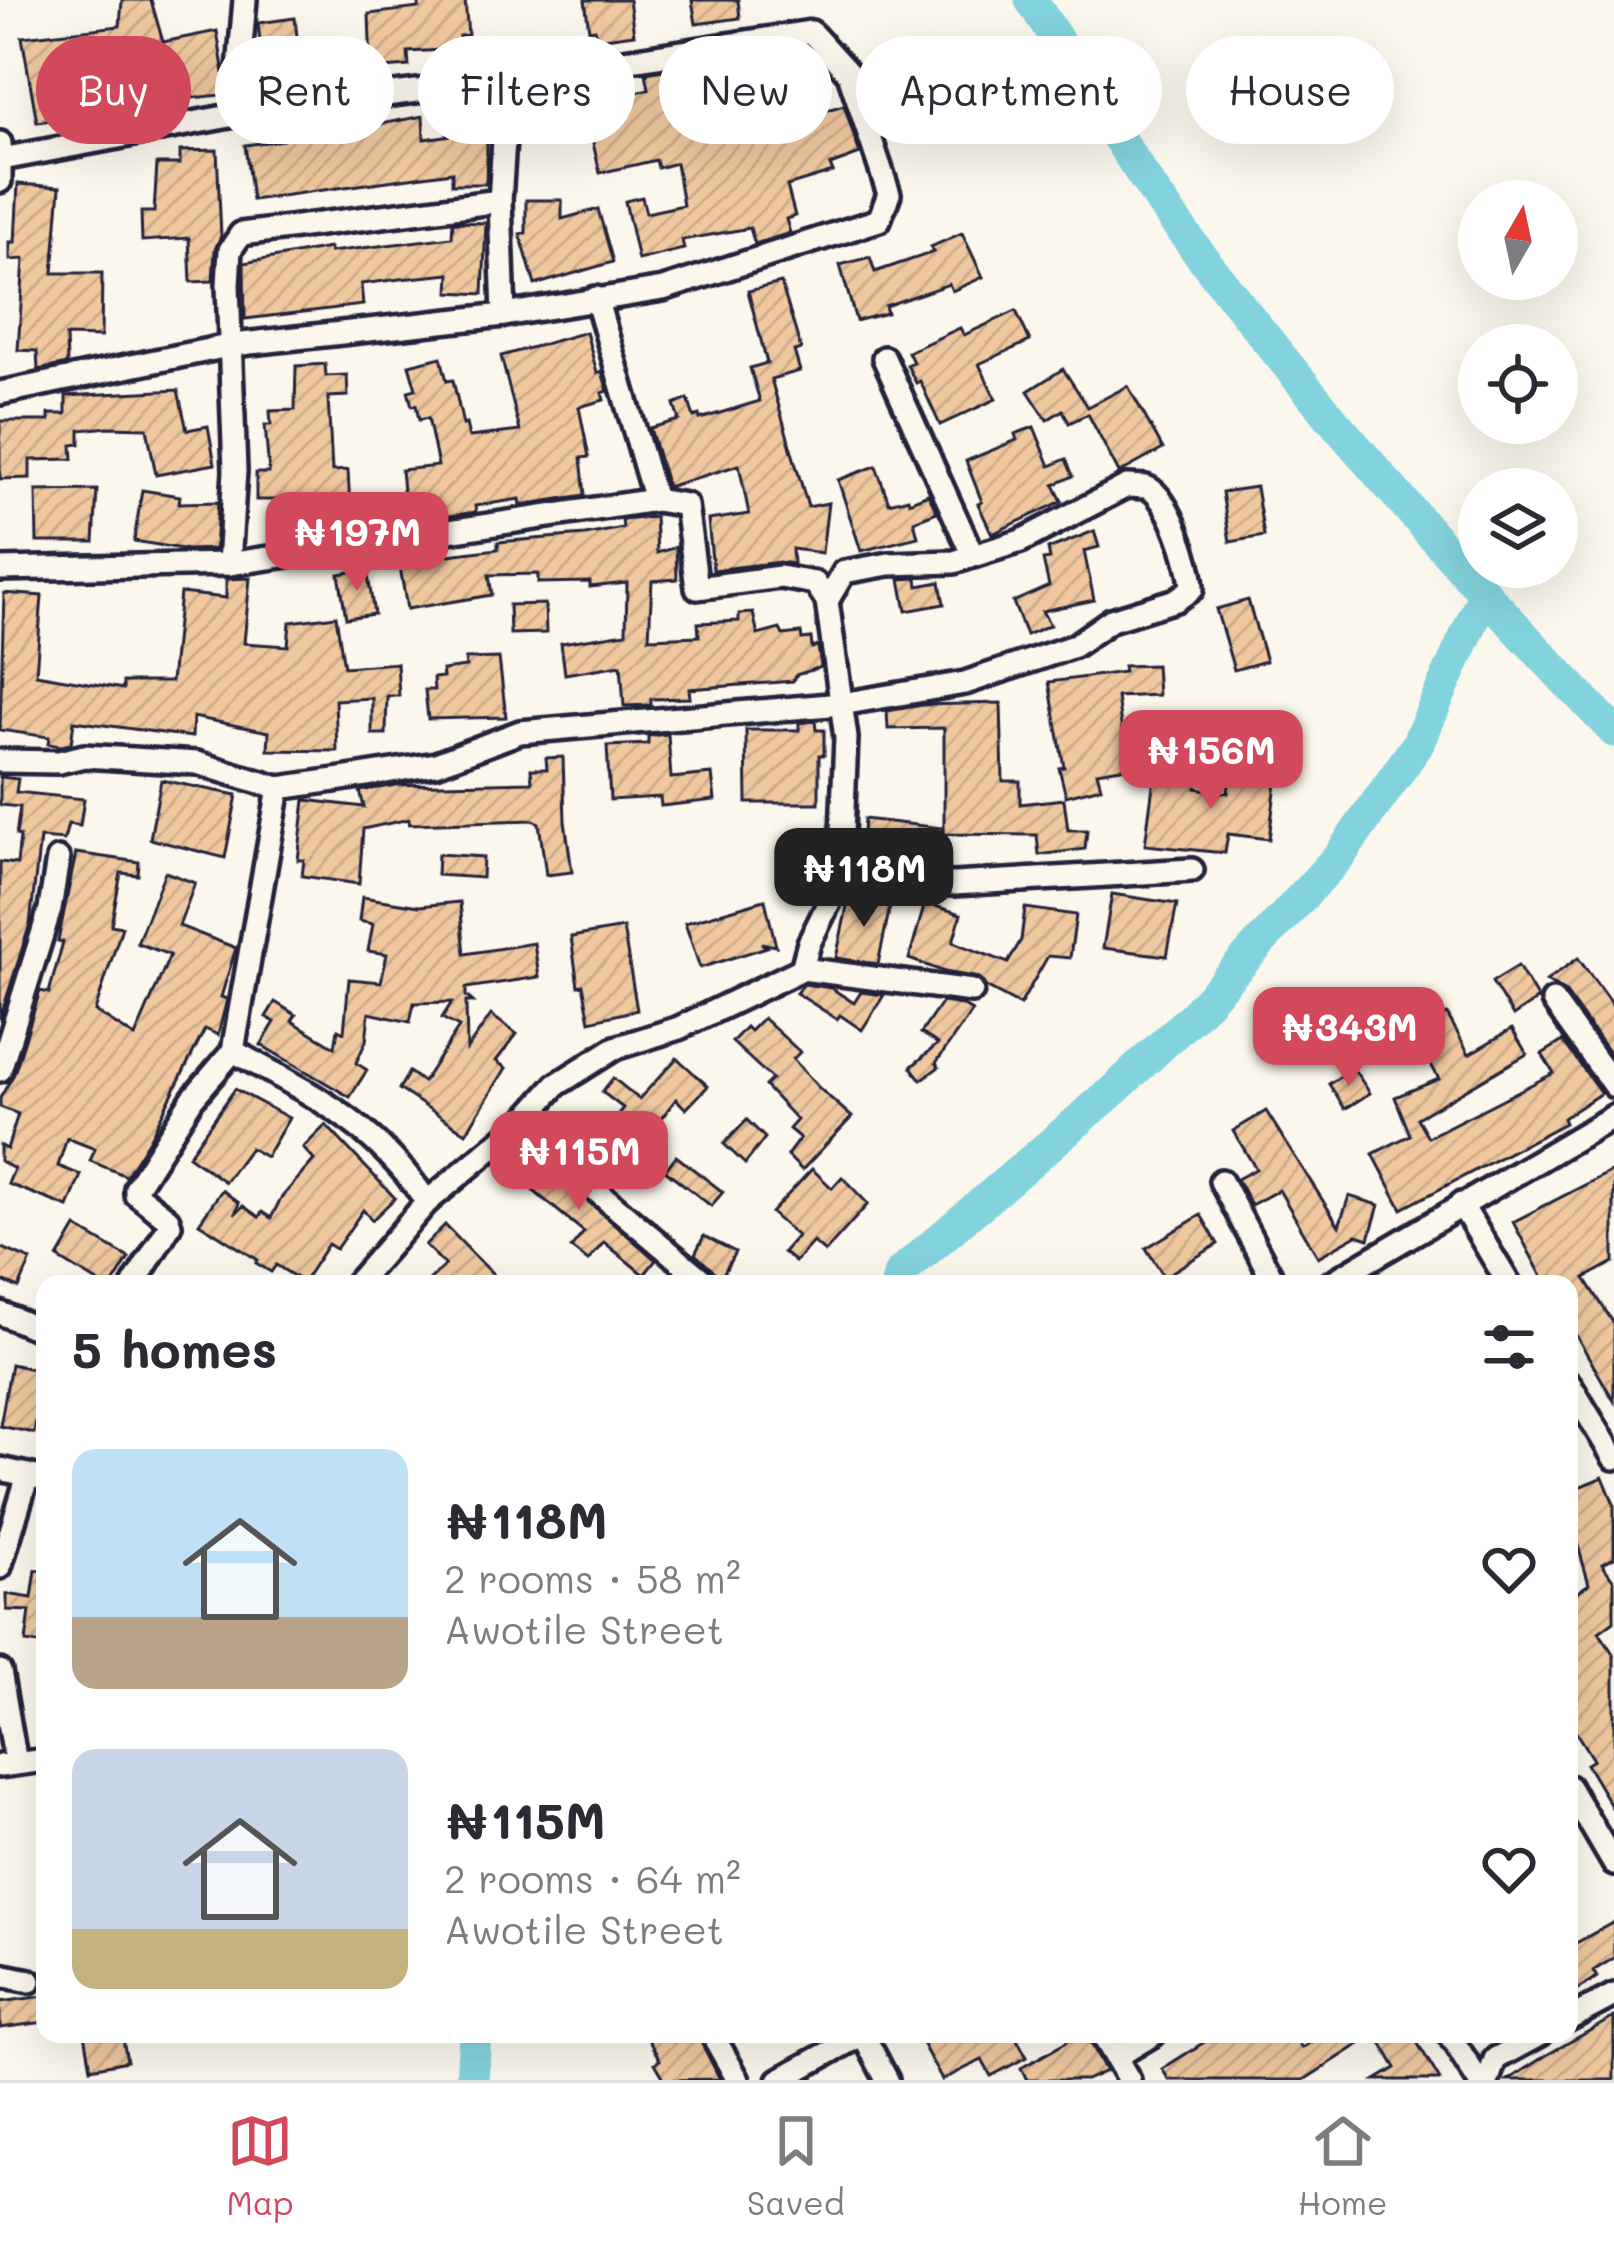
<!DOCTYPE html>
<meta charset="utf-8">
<style>
body{margin:0;font-family:Mali,sans-serif;background:#f7f7f7;color:#2b2b33;height:100vh;display:flex;flex-direction:column;font-size:45px;white-space:nowrap}
*{box-sizing:border-box;margin:0}
p{font-size:39px;color:#7c7c81}
.icon{flex:none;width:66px;height:66px;fill:none;stroke:currentColor;stroke-width:2;stroke-linecap:round;stroke-linejoin:round}
.map{position:relative;flex:1;overflow:hidden}
.side{position:absolute;left:36px;top:1275px;width:1542px;height:768px;display:flex;flex-direction:column;background:#fff;border-radius:24px;box-shadow:0 12px 48px #0002}
.side>*{flex:none}
.hud{position:absolute;left:36px;top:36px;width:1542px;height:108px;display:flex;gap:24px}
.needle{width:78px;rotate:9deg}
.tools{position:absolute;left:1458px;top:180px;display:grid;gap:24px}
.tools a{display:grid;place-items:center;width:120px;height:120px;border-radius:50%;background:#fff;box-shadow:0 12px 48px #0002;font-size:60px}
.price{position:absolute;translate:-50% -102px;padding:0 27px;border-radius:24px;background:#d1495b;color:#fff;font-size:39px;line-height:78px;filter:drop-shadow(0 3px 6px #0008)}
.price::after{content:'';position:absolute;left:50%;top:72px;width:36px;height:27px;margin-left:-18px;background:inherit;clip-path:polygon(0 0,100% 0,50% 100%)}
.price.on{background:#222;color:#fff}
ul{padding:0;list-style:none}
li{display:flex;align-items:center;gap:36px;height:300px;padding:0 36px}
li span{display:grid;place-items:center;flex:none;width:336px;height:240px;border-radius:24px;color:#555}
li>.icon{margin-inline-start:auto}
span .icon{width:144px;height:144px;fill:#fffc;stroke-width:1}
li b{font-size:51px}
h2{display:flex;justify-content:space-between;align-items:center;height:144px;padding:0 36px;font-size:51px}
.chip{padding:0 42px;border-radius:54px;background:#fff;box-shadow:0 12px 48px #0002;font-size:42px;line-height:108px}
.chip.on{background:#d1495b;color:#fff}
.tabs{display:flex;justify-content:space-around;align-items:center;height:168px;border-top:3px solid #e1e1e2;background:#fff;font-size:33px;color:#7c7c81}
.tabs a{display:grid;justify-items:center;gap:6px}
.tabs .on{color:#d1495b}
.map>svg:first-child{display:block}
.lines{fill:none;stroke-linecap:round;stroke-linejoin:round}
.river{stroke:#83d3de;stroke-width:33}
.building{fill:url(#building-hatch);stroke:#22223b;stroke-width:3}
.street-casing{stroke:#22223b;stroke-width:30}
.street{stroke:#fbf7ec;stroke-width:21}
</style>
<div class="map">
<svg width="1614" height="2080" viewBox="0 0 1614 2080">
<defs>
<pattern id="building-hatch" width="6" height="6" patternUnits="userSpaceOnUse" patternTransform="scale(3)"><rect width="6" height="6" fill="#f0c89f"/><path d="M-1 1l2-2M0 6l6-6M5 7l2-2" fill="none" stroke="#ceac8a"/></pattern>
</defs>
<rect width="100%" height="100%" fill="#fbf7ec"/>
<filter id="ink" filterUnits="userSpaceOnUse"><feTurbulence type="fractalNoise" baseFrequency=".00833" numOctaves="2"/><feDisplacementMap in="SourceGraphic" scale="24" xChannelSelector="R" yChannelSelector="G"/><feConvolveMatrix kernelMatrix="1 2 1 2 8 2 1 2 1" color-interpolation-filters="sRGB"/></filter>
<g filter="url(#ink)">
<g class="lines">
<!-- river -->
<g class="river">
<path d="M 1031,0 C 1083,78 1129,162 1186,236 C 1317,409 1463,575 1614,731"/>
<polyline points="897,1284 900,1273 1114,1090 1194,1015 1341,854 1417,745 1485,593"/>
<polyline points="472,2080 475,2034"/>
</g>
</g>
<!-- building -->
<g class="building">
<polygon points="122,0 151,0 163,42 217,31 224,74 222,95 182,99 181,110 161,114 163,94 132,98 133,109 37,122 22,37 120,26"/>
<polygon points="419,0 465,0 468,35 459,36 460,49 408,52 409,66 371,69 369,14 419,8"/>
<polygon points="585,0 629,0 634,34 597,39 595,29 589,30"/>
<polygon points="692,0 738,0 740,18 696,24"/>
<polygon points="295,18 301,75 264,79 258,23"/>
<polygon points="670,69 674,90 748,73 752,88 811,73 820,112 844,105 860,154 830,165 833,172 787,186 795,216 786,219 790,233 755,244 750,228 682,240 684,249 638,260 625,201 642,197 646,213 683,205 676,163 658,168 656,160 600,173 584,104 649,89 646,73"/>
<polygon points="452,103 488,103 486,184 452,184 452,172 252,200 245,145 283,140 283,135 365,127 423,116 424,139 452,135"/>
<polygon points="217,150 221,236 215,249 213,281 191,282 189,238 142,241 141,212 154,212 157,164 180,164 180,151"/>
<polygon points="18,184 60,187 53,273 102,273 101,337 66,336 67,364 38,370 37,351 18,350 24,259 10,260 10,242 15,242"/>
<polygon points="526,200 562,200 562,219 598,209 613,262 535,285 520,234 526,233"/>
<polygon points="453,222 486,223 483,294 449,292 450,274 400,279 361,284 363,305 245,319 244,263 329,248 330,252 452,237"/>
<polygon points="962,233 983,277 952,291 949,284 885,306 887,313 856,321 840,265 870,257 875,272 934,252 931,247"/>
<polygon points="781,283 801,349 794,351 800,371 771,379 808,507 828,503 822,553 792,549 793,564 779,562 713,570 708,520 749,514 739,465 667,487 650,428 679,420 674,405 688,399 694,417 699,415 700,419 760,401 750,368 767,363 748,291"/>
<polygon points="1016,311 1030,341 979,364 996,399 940,425 920,381 916,383 907,365 913,362 908,352 960,328 964,335"/>
<polygon points="586,332 597,373 602,372 608,391 602,393 604,400 579,407 589,457 581,458 585,495 521,505 520,499 475,506 476,512 406,522 401,470 438,466 428,418 419,420 416,405 412,406 408,391 416,389 409,365 441,357 447,381 453,380 463,425 466,424 469,437 520,431 501,356"/>
<polygon points="325,364 326,376 347,375 348,396 328,397 332,471 348,470 351,526 302,529 301,500 256,500 256,473 269,473 265,425 271,425 270,411 295,410 296,366"/>
<polygon points="1063,369 1088,407 1128,386 1163,449 1119,473 1088,414 1069,423 1063,410 1047,420 1028,391"/>
<polygon points="178,390 187,430 208,426 215,464 156,475 147,428 108,427 80,430 80,444 72,445 73,459 30,460 30,478 0,479 0,421 49,421 49,414 66,414 66,396"/>
<polygon points="1034,427 1050,466 1066,459 1073,476 1054,485 1062,501 992,534 978,504 982,502 966,461 1017,440 1015,434"/>
<polygon points="876,466 889,503 908,498 909,502 928,494 937,512 914,521 918,537 861,551 838,480"/>
<polygon points="1256,487 1264,536 1230,542 1222,492"/>
<polygon points="97,490 94,542 37,542 36,491"/>
<polygon points="142,490 180,496 179,503 218,502 215,549 188,550 134,541"/>
<polygon points="655,517 657,553 676,547 677,579 652,581 649,638 699,636 698,623 739,621 739,614 753,613 758,635 780,629 783,635 801,633 802,639 811,638 812,648 818,646 821,667 796,675 793,681 689,689 690,698 651,699 651,705 624,706 621,665 565,674 561,643 626,633 627,583 590,587 590,582 538,583 538,574 489,575 492,595 407,609 398,555 447,546 448,555 498,549 498,542 585,535 623,528 622,520"/>
<polygon points="1094,531 1099,547 1084,551 1094,600 1042,611 1050,625 1026,635 1013,602 1049,586 1043,560 1050,559 1048,549"/>
<polygon points="367,569 374,614 346,618 339,574"/>
<polygon points="250,578 244,643 288,646 290,622 336,616 344,667 397,663 399,696 387,696 386,734 372,734 372,698 335,700 337,751 268,750 269,732 193,717 192,737 74,721 71,744 61,746 48,744 49,737 0,730 4,593 42,596 36,674 123,689 123,682 171,682 180,593 226,598 226,579"/>
<polygon points="917,578 918,586 940,582 944,604 906,611 900,579"/>
<polygon points="1248,600 1266,661 1234,670 1216,609"/>
<polygon points="545,604 546,633 510,634 509,605"/>
<polygon points="499,658 506,717 428,719 425,690 434,690 433,678 443,677 442,670 466,667 465,659"/>
<polygon points="1156,665 1158,695 1117,697 1127,767 1097,772 1101,787 1066,796 1059,768 1064,767 1049,682 1124,672 1123,666"/>
<polygon points="1001,703 1003,781 1020,781 1020,804 1064,799 1068,830 1087,830 1085,849 1039,855 1037,835 944,834 944,728 888,729 887,711 923,705"/>
<polygon points="1176,719 1206,723 1203,752 1173,749"/>
<polygon points="815,721 816,730 824,730 824,755 819,755 819,803 747,803 746,730 799,730 799,723"/>
<polygon points="668,734 671,778 712,774 715,800 661,806 660,797 610,800 607,746 648,744 648,736"/>
<polygon points="563,757 565,821 572,872 546,875 539,823 534,820 409,824 409,819 363,829 359,884 302,876 304,860 298,860 305,800 364,807 360,791 397,785 532,782 531,769 547,769 546,758"/>
<polygon points="1230,769 1277,775 1269,839 1228,834 1225,853 1145,845 1154,778 1197,783 1196,788 1228,793"/>
<polygon points="0,777 18,779 16,792 84,799 80,826 68,824 64,840 40,838 30,924 0,1019 0,862 17,864 20,836 16,835 20,807 0,805"/>
<polygon points="161,780 237,795 225,858 150,839"/>
<polygon points="864,819 942,828 940,859 862,848"/>
<polygon points="76,853 139,862 138,875 121,873 111,925 122,927 95,1011 135,1037 170,955 137,943 165,872 195,883 179,926 236,948 221,997 227,999 218,1035 205,1029 150,1138 126,1176 90,1161 95,1149 67,1138 58,1166 81,1175 68,1207 8,1184 14,1169 0,1161 0,1145 7,1149 18,1114 0,1107 0,1098 14,1074 40,991 49,993 63,942 58,941"/>
<polygon points="438,854 483,857 482,878 437,875"/>
<polygon points="1112,894 1177,904 1167,956 1103,948"/>
<polygon points="869,896 892,897 878,964 836,958 848,902 867,906"/>
<polygon points="362,897 419,906 460,902 465,954 534,943 539,977 466,988 466,996 473,1002 466,1002 467,1049 491,1015 517,1034 496,1061 506,1068 466,1133 399,1089 409,1072 423,1082 459,1027 442,1018 452,1002 414,1003 410,1022 369,1013 366,1041 356,1063 367,1070 350,1097 261,1045 275,1022 266,1017 275,1002 296,1015 292,1021 335,1047 338,1029 344,1032 349,979 381,982 387,954 368,951 373,924 359,921"/>
<polygon points="765,900 776,946 761,943 767,947 700,968 685,923"/>
<polygon points="925,903 961,914 953,942 1008,963 1021,940 1025,908 1076,915 1070,958 1048,956 1020,1005 986,987 980,978 945,972 909,959"/>
<polygon points="623,928 637,1010 590,1021 583,985 578,986 571,937"/>
<polygon points="1578,958 1614,1008 1614,1060 1565,992 1546,981"/>
<polygon points="1518,966 1538,999 1513,1016 1492,982"/>
<polygon points="804,984 831,988 854,1003 861,992 884,995 862,1030 840,1015 837,1019 796,993"/>
<polygon points="942,1002 962,1005 972,1011 936,1063 939,1067 921,1080 911,1067 938,1044 921,1033"/>
<polygon points="1447,1014 1469,1054 1512,1029 1527,1054 1417,1118 1428,1137 1554,1073 1542,1054 1563,1041 1601,1093 1563,1118 1565,1123 1402,1209 1373,1154 1410,1135 1395,1097 1439,1079 1413,1032"/>
<polygon points="763,1018 800,1052 793,1059 819,1088 852,1117 802,1170 787,1155 800,1138 789,1129 797,1120 765,1086 772,1079 732,1042 746,1027 750,1031"/>
<polygon points="677,1058 708,1086 686,1109 676,1099 629,1161 599,1137 623,1108 602,1092 613,1078 639,1099"/>
<polygon points="1353,1068 1370,1093 1345,1109 1329,1084"/>
<polygon points="235,1089 289,1118 266,1157 250,1148 225,1182 188,1156"/>
<polygon points="1266,1111 1339,1226 1349,1196 1379,1205 1369,1239 1357,1235 1318,1257 1279,1190 1251,1205 1237,1179 1256,1169 1233,1131"/>
<polygon points="747,1120 765,1138 745,1164 724,1144"/>
<polygon points="326,1125 395,1198 372,1220 363,1210 336,1249 328,1244 303,1282 276,1265 271,1272 256,1263 258,1260 199,1223 222,1190 239,1203 235,1214 243,1206 259,1217 262,1212 271,1218 281,1198 314,1160 303,1148"/>
<polygon points="527,1148 656,1260 644,1275 604,1242 588,1261 571,1248 584,1232 508,1170"/>
<polygon points="676,1156 723,1192 711,1206 665,1170"/>
<polygon points="812,1169 832,1188 842,1177 868,1204 825,1252 813,1242 795,1262 783,1252 797,1236 771,1213"/>
<polygon points="1614,1170 1614,1262 1585,1278 1614,1324 1614,1401 1569,1323 1569,1284 1546,1284 1513,1222"/>
<polygon points="1201,1215 1218,1244 1164,1277 1146,1248"/>
<polygon points="445,1225 473,1254 503,1284 425,1284 445,1265 425,1245"/>
<polygon points="76,1227 129,1258 113,1284 101,1284 58,1258"/>
<polygon points="704,1236 735,1252 721,1278 695,1254"/>
<polygon points="0,1247 31,1260 19,1288 0,1280"/>
<polygon points="11,1364 45,1372 34,1433 0,1426"/>
<polygon points="1603,1477 1614,1504 1614,1558 1602,1564 1614,1581 1614,1621 1599,1632 1614,1655 1614,1811 1586,1764 1593,1760 1569,1721 1569,1598 1589,1584 1572,1525 1569,1526 1569,1491"/>
<polygon points="36,1570 45,1571 45,1645 26,1642 30,1611 7,1610 7,1594 32,1598"/>
<polygon points="1614,1922 1614,1958 1593,1971 1597,1977 1569,1996 1569,1947"/>
<polygon points="45,1996 45,2022 0,2028 0,2002"/>
<polygon points="1614,2017 1614,2080 1508,2080 1545,2056"/>
<polygon points="85,2034 122,2034 127,2061 91,2068"/>
<polygon points="645,2034 697,2034 720,2079 665,2080 655,2063 660,2060"/>
<polygon points="917,2034 1014,2034 1027,2057 991,2076 982,2060 942,2080"/>
<polygon points="1073,2034 1087,2036 1106,2071 1086,2080 1027,2080 1021,2068 1065,2043"/>
<polygon points="1217,2034 1292,2034 1302,2048 1323,2034 1375,2034 1304,2080 1169,2080 1162,2069"/>
<polygon points="1376,2034 1412,2034 1440,2080 1376,2080 1396,2068"/>
</g>
<g class="lines">
<!-- street casing -->
<g class="street-casing">
<g id="street">
<polyline points="235,115 245,0"/>
<polyline points="0,143 0,181"/>
<polyline points="596,298 655,500"/>
<polyline points="504,315 500,201 508,79"/>
<polyline points="884,358 973,556"/>
<polyline points="0,393 233,345 504,315 663,289 879,220 889,194 849,74 811,32 508,79 235,115 2,159"/>
<polyline points="229,564 235,471 228,285 230,250 241,234 500,201"/>
<polyline points="0,569 229,564 655,500 686,505 697,588 780,577 815,583 827,601 846,738 840,880 809,943 802,969 679,1028 615,1048 556,1085 523,1122 427,1202 356,1284"/>
<path d="M 0,761 L 59,762 L 84,756 L 197,763 L 279,788 L 335,780 L 436,764 L 520,732 L 841,704 L 965,683 L 1074,646 L 1111,620 L 1176,600 L 1192,589 C 1192,566 1169,494 1146,487 C 1145,487 1128,486 1127,486 L 1021,541 L 954,562 L 889,564 L 844,572 L 827,601"/>
<polyline points="840,880 954,884 1192,870"/>
<polyline points="802,969 972,991"/>
<polyline points="1553,1001 1614,1086"/>
<path d="M 233,1051 C 313,1095 375,1124 427,1202"/>
<polyline points="0,1070 50,909 58,859"/>
<polyline points="523,1122 567,1166 707,1284"/>
<polyline points="1221,1181 1275,1284"/>
<polyline points="1461,1204 1509,1284"/>
<polyline points="134,1284 170,1225 168,1219 136,1194 136,1188 193,1098 233,1051 279,788"/>
<polyline points="1329,1284 1614,1116"/>
<polyline points="0,1313 45,1332"/>
<polyline points="1569,1383 1614,1458"/>
<polyline points="0,1469 45,1479"/>
<polyline points="0,1567 28,1475"/>
<polyline points="0,1671 16,1763"/>
<polyline points="0,1766 45,1760"/>
<polyline points="1569,1787 1614,1864"/>
<polyline points="0,1975 30,1981"/>
<polyline points="1569,2019 1614,1995"/>
<polyline points="712,2034 738,2080"/>
<polyline points="863,2034 887,2080"/>
<polyline points="1102,2034 1129,2080"/>
<polyline points="1449,2034 1478,2080"/>
<polyline points="1116,2057 1154,2034"/>
<polyline points="779,2080 863,2034"/>
<polyline points="1488,2080 1495,2059 1541,2034"/>
</g>
</g>
<!-- street -->
<use href="#street" class="street"/>
</g>
</g>
</svg>
<div class="tools">
<a><svg class="needle" viewBox="-14 -14 28 28"><path d="M0-13l5 13h-10z" fill="#e53935"/><path d="M0 13l5-13h-10z" fill="#7c7c81"/></svg></a>
<a><svg class="icon" aria-label="locate" viewBox="0 0 24 24"><circle cx="12" cy="12" r="6"/><path d="M12 2v4M12 18v4M2 12h4M18 12h4"/></svg></a>
<a><svg class="icon" aria-label="layers" viewBox="0 0 24 24"><path d="M12 4l9 5-9 5-9-5zM3 14l9 5 9-5"/></svg></a>
</div>
<b class="price" style="left:357px;top:594px">₦197M</b>
<b class="price" style="left:1211px;top:812px">₦156M</b>
<b class="price on" style="left:864px;top:930px">₦118M</b>
<b class="price" style="left:1349px;top:1089px">₦343M</b>
<b class="price" style="left:579px;top:1213px">₦115M</b>
<div class="hud">
<a class="chip on">Buy</a>
<a class="chip">Rent</a>
<a class="chip">Filters</a>
<a class="chip">New</a>
<a class="chip">Apartment</a>
<a class="chip">House</a>
</div>
<section class="side">
<h2>5 homes<svg class="icon" aria-label="filters" viewBox="0 0 24 24"><path d="M4 7h16M4 17h16"/><circle cx="9" cy="7" r="2"/><circle cx="15" cy="17" r="2"/></svg></h2>
<ul>
<li><span style="background:linear-gradient(#bfe0f5 70%,#b9a48a 0)"><svg class="icon" aria-label="home" viewBox="0 0 24 24"><path d="M3 11l9-7 9 7M6 9v11h12V9"/></svg></span><div><b>₦118M</b><p>2 rooms · 58 m²</p><p>Awotile Street</p></div><svg class="icon" aria-label="heart" viewBox="0 0 24 24"><path d="M12 20l-8-8c-3-5 5-10 8-4 3-6 11-1 8 4z"/></svg></li>
<li><span style="background:linear-gradient(#c9d6e8 75%,#c2b280 0)"><svg class="icon" aria-label="home" viewBox="0 0 24 24"><path d="M3 11l9-7 9 7M6 9v11h12V9"/></svg></span><div><b>₦115M</b><p>2 rooms · 64 m²</p><p>Awotile Street</p></div><svg class="icon" aria-label="heart" viewBox="0 0 24 24"><path d="M12 20l-8-8c-3-5 5-10 8-4 3-6 11-1 8 4z"/></svg></li>
</ul>
</section>
</div>
<nav class="tabs">
<a class="on"><svg class="icon" aria-label="map" viewBox="0 0 24 24"><path d="M3 6l6-2 6 2 6-2v14l-6 2-6-2-6 2zM9 4v14M15 6v14"/></svg>Map</a>
<a><svg class="icon" aria-label="saved" viewBox="0 0 24 24"><path d="M7 4h10v16l-5-4-5 4z"/></svg>Saved</a>
<a><svg class="icon" aria-label="home" viewBox="0 0 24 24"><path d="M3 11l9-7 9 7M6 9v11h12V9"/></svg>Home</a>
</nav>
